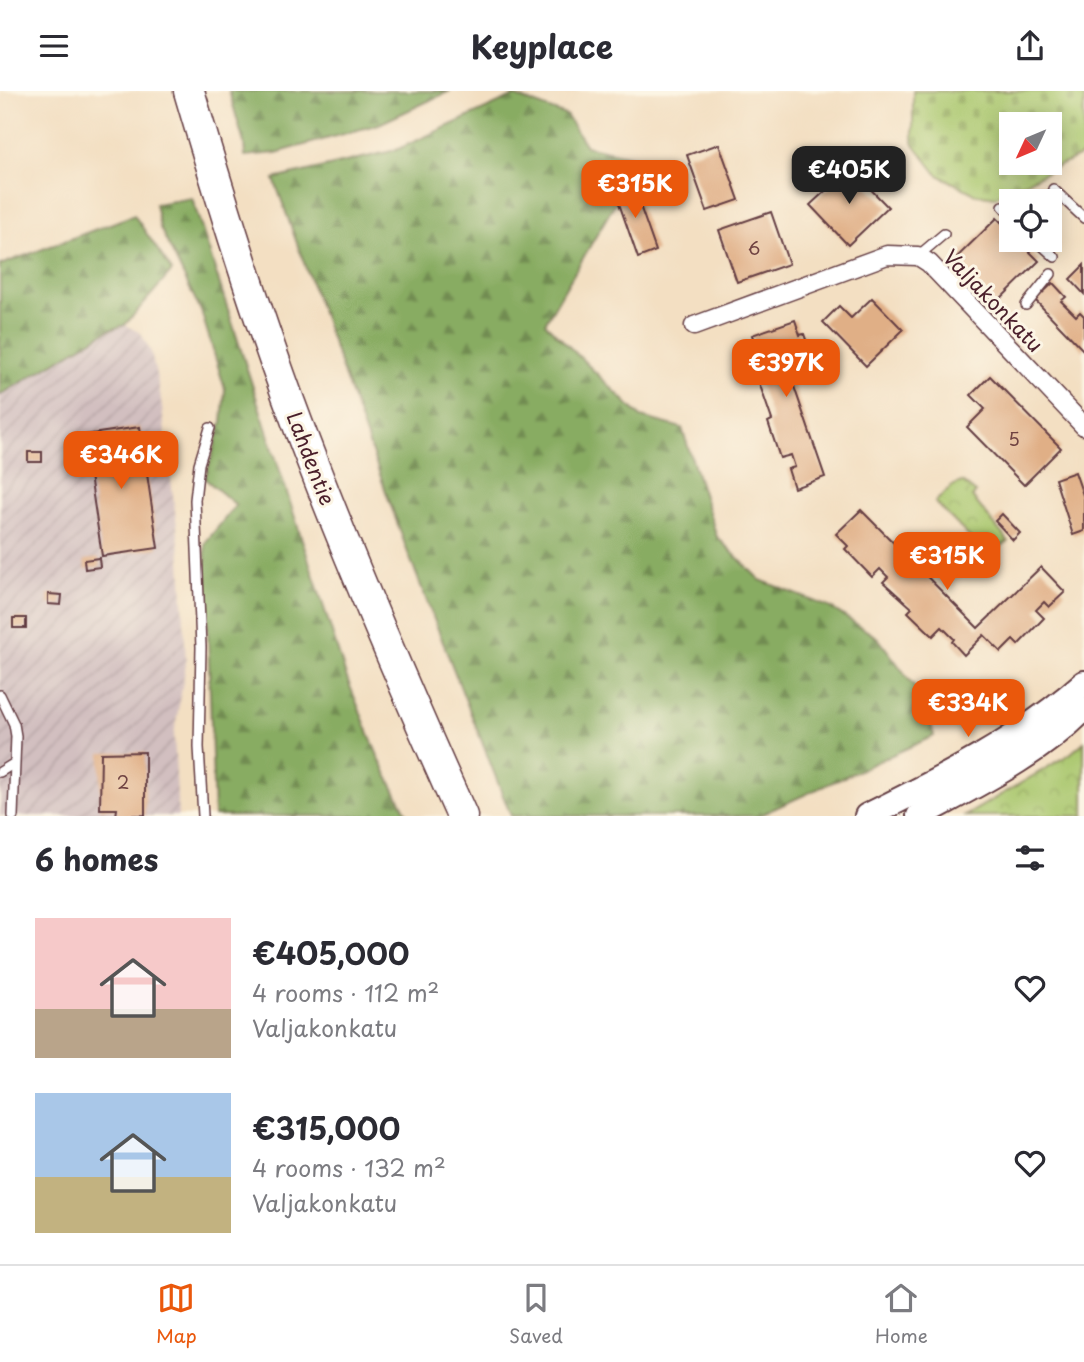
<!DOCTYPE html>
<meta charset="utf-8">
<style>
body{margin:0;font-family:"Playpen Sans",sans-serif;background:#f7f7f7;color:#2b2b33;height:100vh;display:flex;flex-direction:column;font-size:26px;white-space:nowrap}
*{box-sizing:border-box;margin:0}
p{font-size:23px;color:#7c7c81}
.icon{flex:none;width:38px;height:38px;fill:none;stroke:currentColor;stroke-width:2;stroke-linecap:round;stroke-linejoin:round}
.map{position:relative;height:725px;overflow:hidden}
.details{display:flex;flex-direction:column;background:#fff;flex:1}
.details>*{flex:none}
.needle{width:46px;rotate:226deg}
.buttons{position:absolute;left:999px;top:21px;display:grid;gap:14px}
.buttons a{display:grid;place-items:center;width:63px;height:63px;border-radius:0px;background:#fff;box-shadow:0 4px 18px #0003;font-size:35px}
.price{position:absolute;translate:-50% -60px;padding:0 16px;border-radius:14px;background:#ea580c;color:#fff;font-size:23px;line-height:46px;filter:drop-shadow(0 2px 4px #0008)}
.price::after{content:'';position:absolute;left:50%;top:42px;width:21px;height:16px;margin-left:-10px;background:inherit;clip-path:polygon(0 0,100% 0,50% 100%)}
.price.on{background:#222;color:#fff}
ul{padding:0;list-style:none}
li{display:flex;align-items:center;gap:21px;height:175px;padding:0 35px}
li span{display:grid;place-items:center;flex:none;width:196px;height:140px;border-radius:0px;color:#555}
li>.icon{margin-inline-start:auto}
span .icon{width:84px;height:84px;fill:#fffc;stroke-width:1}
li b{font-size:30px}
h2{display:flex;justify-content:space-between;align-items:center;height:84px;padding:0 35px;font-size:30px}
header{display:flex;justify-content:space-between;align-items:center;height:91px;padding:0 35px;background:#fff;font-size:32px;font-weight:700}
.menu{display:flex;justify-content:space-around;align-items:center;height:98px;border-top:2px solid #e1e1e2;background:#fff;font-size:19px;color:#7c7c81}
.menu a{display:grid;justify-items:center;gap:4px}
.menu .on{color:#ea580c}
.map>svg:first-child{display:block}
.industrial{fill:url(#industrial-furrows)}
.forest{fill:url(#forest-firs);stroke:#696646;stroke-width:2}
.cemetery{fill:url(#cemetery-stones);stroke:#7a744d;stroke-width:2;fill-rule:evenodd}
.park{fill:url(#park-crowns);stroke:#7a744d;stroke-width:2}
.building{fill:#e0af86}
.lines{fill:none;stroke-linecap:round;stroke-linejoin:round}
.service-casing{stroke:#633c42;stroke-width:12}
.minor-casing{stroke:#633c42;stroke-width:21}
.secondary-casing{stroke:#633c42;stroke-width:28}
.trunk-casing{stroke:#633c42;stroke-width:33}
.service{stroke:#fff;stroke-width:9}
.minor{stroke:#fff;stroke-width:18}
.secondary{stroke:#fff;stroke-width:24}
.trunk{stroke:#fff;stroke-width:30}
.labels{text-anchor:middle;dominant-baseline:central;stroke-width:6;stroke-linejoin:round;paint-order:stroke}
.number-label{font-size:18px;fill:#704342}
.street-label{font-size:21px;fill:#4a1f2b;stroke:#fcf5e5}
</style>
<header><svg class="icon" aria-label="menu" viewBox="0 0 24 24"><path d="M4 6h16M4 12h16M4 18h16"/></svg>Keyplace<svg class="icon" aria-label="share" viewBox="0 0 24 24"><path d="M12 15V3M7 8l5-5 5 5M5 13v7h14v-7"/></svg></header>
<div class="map">
<svg width="1084" height="725" viewBox="0 0 1084 725">
<defs>
<pattern id="industrial-furrows" width="10" height="10" patternUnits="userSpaceOnUse" patternTransform="scale(1.75)"><rect width="10" height="10" fill="#d2bfc0"/><path d="M-1 1l2-2M0 10L10 0M9 11l2-2" fill="none" stroke="#b6a4a5"/></pattern>
<pattern id="forest-firs" width="22" height="20" patternUnits="userSpaceOnUse" patternTransform="scale(1.75)"><rect width="22" height="20" fill="#88ac62"/><path d="M5 1l3.5 6h-7zM16 11l3.5 6h-7z" fill="#718b51"/></pattern>
<pattern id="cemetery-stones" width="16" height="16" patternUnits="userSpaceOnUse" patternTransform="scale(1.75)"><rect width="16" height="16" fill="#abc86f"/><path d="M2 7V4a2 2 0 0 1 4 0v3zM10 15v-3a2 2 0 0 1 4 0v3z" fill="#95ab60"/></pattern>
<pattern id="park-crowns" width="20" height="18" patternUnits="userSpaceOnUse" patternTransform="scale(1.75)"><rect width="20" height="18" fill="#abc86f"/><path d="M2 6a3 3 0 1 1 6 0M12 15a3 3 0 1 1 6 0" fill="none" stroke="#95ab60"/></pattern>
</defs>
<rect width="100%" height="100%" fill="#fcf5e5"/>
<filter id="ink" filterUnits="userSpaceOnUse"><feTurbulence type="fractalNoise" baseFrequency=".0143" numOctaves="2"/><feDisplacementMap in="SourceGraphic" scale="14" xChannelSelector="R" yChannelSelector="G"/><feConvolveMatrix kernelMatrix="1 2 1 2 8 2 1 2 1" color-interpolation-filters="sRGB"/></filter>
<filter id="wash" filterUnits="userSpaceOnUse"><feTurbulence type="fractalNoise" baseFrequency=".00686" numOctaves="4" result="noise"/><feDisplacementMap in="SourceGraphic" scale="28" xChannelSelector="R" yChannelSelector="G"/><feGaussianBlur stdDeviation="1.57" result="paint"/><feColorMatrix in="noise" values="0 0 0 0 0 0 0 0 0 0 0 0 0 0 0 0 0 1.4 0 .05"/><feComposite in="paint" operator="in"/></filter>
<g filter="url(#wash)">
<rect width="100%" height="100%" fill="#f3dfc2"/>
<!-- industrial -->
<polygon class="industrial" points="125,234 141,242 151,261 160,301 181,467 186,573 174,643 178,725 0,725 0,304 109,239"/>
<!-- forest -->
<g class="forest">
<polygon points="229,0 450,0 379,33 276,62 245,65 244,52"/>
<polygon points="514,5 566,24 586,55 641,68 545,232 641,326 682,337 717,446 760,489 831,517 878,547 926,611 934,645 758,725 511,725 408,462 274,88 396,59"/>
<polygon points="192,107 346,585 380,670 408,725 214,725 205,452 236,414 205,388 222,331 225,298 201,220 160,137 155,113"/>
<polygon points="134,124 172,180 125,234 109,239 0,304 0,174"/>
</g>
<!-- cemetery -->
<path class="cemetery" d="M 913,0 L 1084,0 L 1084,63 L 995,106 L 975,103 L 938,84 L 913,52 ZM 1012,33 L 1050,33 L 1050,72 L 1012,72 Z"/>
<!-- park -->
<g class="park">
<polygon points="962,391 976,402 972,406 1008,450 994,461 985,462 935,411 952,395"/>
<polygon points="1084,651 1084,725 965,725 1070,663"/>
</g>
<g id="blocks">
<!-- building -->
<g class="building">
<polygon points="719,53 739,109 707,120 687,64"/>
<polygon points="850,77 888,116 848,154 810,114"/>
<polygon points="632,92 656,160 638,167 614,98"/>
<polygon points="771,121 789,173 737,191 719,139"/>
<polygon points="997,127 1012,142 1012,149 1018,149 1039,170 996,212 954,169"/>
<polygon points="1084,174 1084,203 1070,188"/>
<polygon points="1053,192 1066,206 1061,210 1076,225 1080,221 1084,225 1084,260 1035,209"/>
<polygon points="872,207 903,239 866,275 823,231 839,215 851,227"/>
<polygon points="795,229 800,244 804,243 812,266 787,275 825,386 794,397 788,378 795,376 791,364 780,367 768,331 772,329 754,277 758,276 751,254 755,252 752,244"/>
<polygon points="990,285 1061,357 1024,394 967,336 985,318 971,304"/>
<polygon points="140,336 158,457 102,465 84,344"/>
<rect x="28" y="361" width="14" height="10"/>
<polygon points="1075,381 1084,407 1084,440 1073,444 1055,388"/>
<polygon points="861,419 978,537 1041,476 1065,501 1049,516 1044,511 1036,519 1044,527 1018,554 1013,549 1001,561 984,544 964,564 952,551 954,548 942,536 933,545 908,521 912,517 883,491 888,486 880,478 872,486 845,458 848,455 836,443"/>
<polygon points="1002,423 1020,442 1013,449 995,430"/>
<polygon points="99,467 100,476 85,478 84,469"/>
<polygon points="48,503 62,504 61,514 48,513"/>
<rect x="13" y="527" width="13" height="10"/>
<polygon points="145,661 145,724 116,725 117,718 100,718 101,662"/>
</g>
</g>
</g>
<g filter="url(#ink)">
<use href="#blocks" fill-opacity="0" stroke="#633c42" stroke-width="2"/>
<g class="lines">
<!-- service casing -->
<g class="service-casing">
<g id="service">
<polyline points="1053,98 1084,127"/>
<polyline points="1003,115 1012,125"/>
<polyline points="1036,149 1055,166"/>
<polyline points="918,165 944,143"/>
<polyline points="1026,214 1051,183"/>
<polyline points="0,604 14,633 16,645 13,725"/>
<polyline points="0,681 13,673"/>
<polyline points="203,725 199,656 201,556 195,409 199,373 210,337"/>
</g>
</g>
<!-- minor casing -->
<g class="minor-casing">
<polyline id="minor" points="694,235 887,164 918,165 929,172 1084,335"/>
</g>
<!-- secondary casing -->
<g class="secondary-casing">
<g id="secondary">
<path d="M 867,725 C 944,687 1020,649 1084,592"/>
<path d="M 919,725 C 976,694 1037,665 1084,618"/>
</g>
</g>
<!-- trunk casing -->
<g class="trunk-casing">
<path id="trunk" d="M 189,0 C 226,126 265,251 313,373 C 359,492 410,609 462,725"/>
</g>
<!-- service -->
<use href="#service" class="service"/>
<!-- minor -->
<use href="#minor" class="minor"/>
<!-- secondary -->
<use href="#secondary" class="secondary"/>
<!-- trunk -->
<use href="#trunk" class="trunk"/>
</g>
</g>
<g class="labels">
<!-- number labels -->
<g class="number-label">
<text x="754" y="156">6</text>
<text x="1014" y="347">5</text>
<text x="123" y="690">2</text>
</g>
<!-- street labels -->
<g class="street-label">
<text transform="translate(994 209) rotate(46)">Valjakonkatu</text>
<text transform="translate(312 367) rotate(69)">Lahdentie</text>
</g>
</g>
</svg>
<div class="buttons">
<a><svg class="needle" viewBox="-14 -14 28 28"><path d="M0-13l5 13h-10z" fill="#e53935"/><path d="M0 13l5-13h-10z" fill="#7c7c81"/></svg></a>
<a><svg class="icon" aria-label="locate" viewBox="0 0 24 24"><circle cx="12" cy="12" r="6"/><path d="M12 2v4M12 18v4M2 12h4M18 12h4"/></svg></a>
</div>
<b class="price on" style="left:849px;top:115px">€405K</b>
<b class="price" style="left:635px;top:129px">€315K</b>
<b class="price" style="left:786px;top:308px">€397K</b>
<b class="price" style="left:121px;top:400px">€346K</b>
<b class="price" style="left:947px;top:501px">€315K</b>
<b class="price" style="left:968px;top:648px">€334K</b>
</div>
<section class="details">
<h2>6 homes<svg class="icon" aria-label="filters" viewBox="0 0 24 24"><path d="M4 7h16M4 17h16"/><circle cx="9" cy="7" r="2"/><circle cx="15" cy="17" r="2"/></svg></h2>
<ul>
<li><span style="background:linear-gradient(#f6c9c9 65%,#b9a48a 0)"><svg class="icon" aria-label="home" viewBox="0 0 24 24"><path d="M3 11l9-7 9 7M6 9v11h12V9"/></svg></span><div><b>€405,000</b><p>4 rooms · 112 m²</p><p>Valjakonkatu</p></div><svg class="icon" aria-label="heart" viewBox="0 0 24 24"><path d="M12 20l-8-8c-3-5 5-10 8-4 3-6 11-1 8 4z"/></svg></li>
<li><span style="background:linear-gradient(#a9c7e8 60%,#c2b280 0)"><svg class="icon" aria-label="home" viewBox="0 0 24 24"><path d="M3 11l9-7 9 7M6 9v11h12V9"/></svg></span><div><b>€315,000</b><p>4 rooms · 132 m²</p><p>Valjakonkatu</p></div><svg class="icon" aria-label="heart" viewBox="0 0 24 24"><path d="M12 20l-8-8c-3-5 5-10 8-4 3-6 11-1 8 4z"/></svg></li>
</ul>
</section>
<nav class="menu">
<a class="on"><svg class="icon" aria-label="map" viewBox="0 0 24 24"><path d="M3 6l6-2 6 2 6-2v14l-6 2-6-2-6 2zM9 4v14M15 6v14"/></svg>Map</a>
<a><svg class="icon" aria-label="saved" viewBox="0 0 24 24"><path d="M7 4h10v16l-5-4-5 4z"/></svg>Saved</a>
<a><svg class="icon" aria-label="home" viewBox="0 0 24 24"><path d="M3 11l9-7 9 7M6 9v11h12V9"/></svg>Home</a>
</nav>
